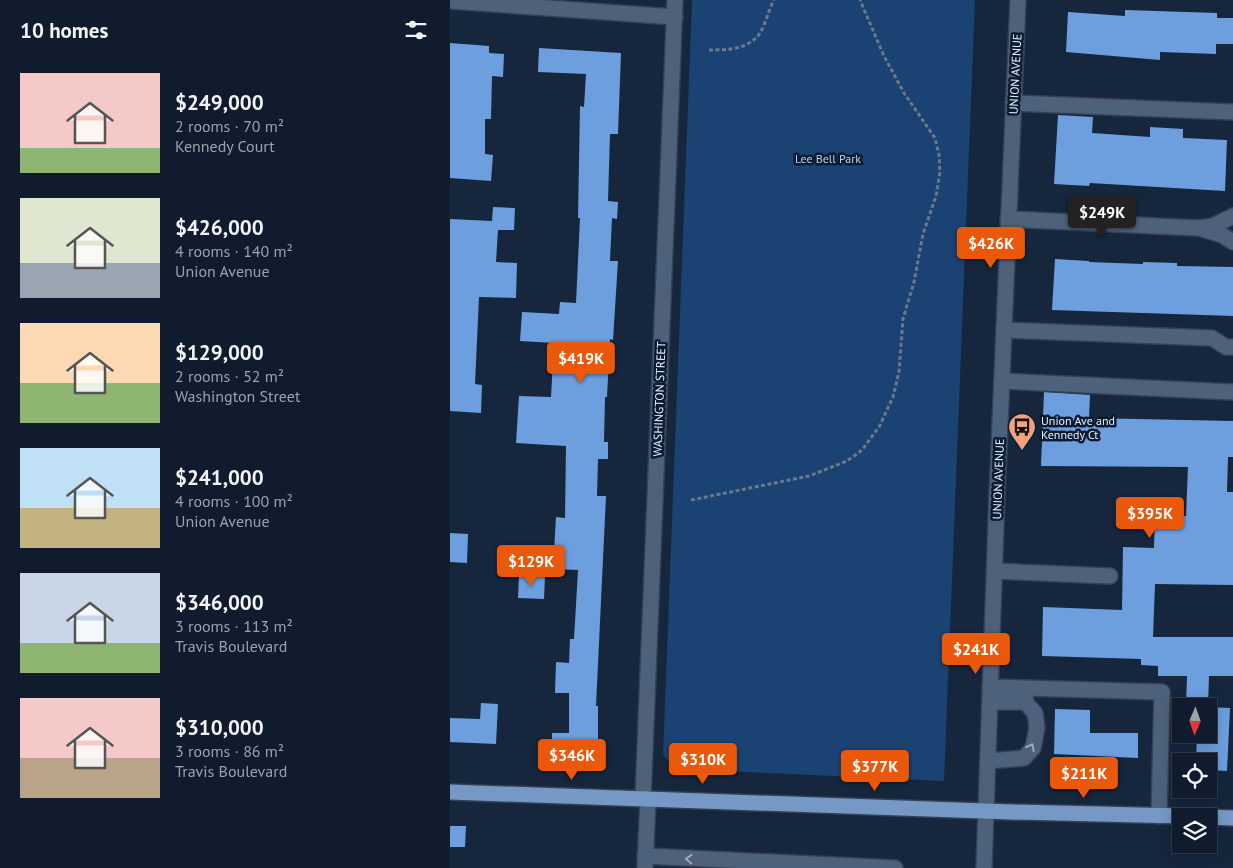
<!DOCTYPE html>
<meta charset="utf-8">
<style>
body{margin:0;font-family:"PT Sans",sans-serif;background:#192536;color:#f1f3f6;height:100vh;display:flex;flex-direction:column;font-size:19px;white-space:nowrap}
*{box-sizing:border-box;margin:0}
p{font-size:16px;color:#9ca1aa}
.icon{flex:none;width:28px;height:28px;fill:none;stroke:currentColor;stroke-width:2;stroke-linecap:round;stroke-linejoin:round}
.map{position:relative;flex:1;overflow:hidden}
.sheet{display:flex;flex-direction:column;background:#101c2e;width:450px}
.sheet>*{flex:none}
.needle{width:32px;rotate:182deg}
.tools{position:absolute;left:722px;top:698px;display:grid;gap:10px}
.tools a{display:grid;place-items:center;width:45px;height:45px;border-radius:0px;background:#101c2e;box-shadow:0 2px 12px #0003,0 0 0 1px #303a4a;font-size:25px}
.price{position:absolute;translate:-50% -42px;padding:0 11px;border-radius:5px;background:#ea580c;color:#fff;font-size:16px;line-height:32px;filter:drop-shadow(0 1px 2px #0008)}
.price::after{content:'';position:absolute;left:50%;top:30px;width:15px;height:11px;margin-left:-8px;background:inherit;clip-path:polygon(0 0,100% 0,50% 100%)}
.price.active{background:#222;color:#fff}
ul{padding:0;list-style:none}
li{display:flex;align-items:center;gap:15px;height:125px;padding:0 20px}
li span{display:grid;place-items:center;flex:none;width:140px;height:100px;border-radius:0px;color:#555}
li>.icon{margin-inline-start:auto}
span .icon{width:60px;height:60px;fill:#fffc;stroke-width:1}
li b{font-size:21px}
h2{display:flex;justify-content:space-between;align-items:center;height:60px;padding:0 20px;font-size:21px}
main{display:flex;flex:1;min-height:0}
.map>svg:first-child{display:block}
.green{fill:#1a4272}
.building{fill:#6d9fdf}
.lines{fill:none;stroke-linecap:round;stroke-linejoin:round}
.minor-casing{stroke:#344053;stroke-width:18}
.major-casing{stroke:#344053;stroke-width:18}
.path{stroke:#6b798c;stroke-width:3;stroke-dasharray:4 2.5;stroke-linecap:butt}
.minor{stroke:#4d617b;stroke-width:15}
.major{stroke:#7598c5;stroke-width:15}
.oneway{stroke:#9aa8bc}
.labels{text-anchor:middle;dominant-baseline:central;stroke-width:5;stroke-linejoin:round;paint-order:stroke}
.street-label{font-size:12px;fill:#e7f0fd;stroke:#0b1c32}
.park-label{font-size:12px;fill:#b7d1f4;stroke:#0b1c32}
.poi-label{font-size:12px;fill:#e7f0fd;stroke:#0b1c32;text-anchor:start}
</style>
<main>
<section class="sheet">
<h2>10 homes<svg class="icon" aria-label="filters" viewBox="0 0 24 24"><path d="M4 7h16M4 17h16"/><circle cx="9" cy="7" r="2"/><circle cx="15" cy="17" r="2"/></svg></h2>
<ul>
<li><span style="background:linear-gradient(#f6c9c9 75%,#8fb573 0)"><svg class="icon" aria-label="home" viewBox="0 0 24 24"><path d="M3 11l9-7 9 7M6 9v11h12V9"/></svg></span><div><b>$249,000</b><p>2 rooms · 70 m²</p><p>Kennedy Court</p></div></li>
<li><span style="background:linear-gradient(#dfe7d0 65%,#9aa5b1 0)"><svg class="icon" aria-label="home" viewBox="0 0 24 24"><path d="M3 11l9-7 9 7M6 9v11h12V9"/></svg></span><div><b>$426,000</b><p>4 rooms · 140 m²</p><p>Union Avenue</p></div></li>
<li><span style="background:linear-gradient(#ffd9b3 60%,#8fb573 0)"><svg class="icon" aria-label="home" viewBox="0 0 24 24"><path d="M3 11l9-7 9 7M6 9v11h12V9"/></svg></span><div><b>$129,000</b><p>2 rooms · 52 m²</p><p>Washington Street</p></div></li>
<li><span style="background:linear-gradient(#bfe0f5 60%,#c2b280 0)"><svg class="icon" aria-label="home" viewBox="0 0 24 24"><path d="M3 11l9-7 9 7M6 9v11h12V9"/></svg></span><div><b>$241,000</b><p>4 rooms · 100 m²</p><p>Union Avenue</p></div></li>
<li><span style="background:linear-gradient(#c9d6e8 70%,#8fb573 0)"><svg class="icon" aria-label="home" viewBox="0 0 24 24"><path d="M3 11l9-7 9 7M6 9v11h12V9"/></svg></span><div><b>$346,000</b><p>3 rooms · 113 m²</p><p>Travis Boulevard</p></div></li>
<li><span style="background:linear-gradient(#f6c9c9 60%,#b9a48a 0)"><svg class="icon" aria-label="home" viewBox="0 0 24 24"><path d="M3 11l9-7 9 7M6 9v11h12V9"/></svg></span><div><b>$310,000</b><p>3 rooms · 86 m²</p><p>Travis Boulevard</p></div></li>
</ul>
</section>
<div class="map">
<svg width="783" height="868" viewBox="0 0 783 868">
<rect width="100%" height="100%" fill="#15263d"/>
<!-- green -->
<polygon class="green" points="242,0 525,0 494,781 230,769 222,766 213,754"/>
<!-- building -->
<g class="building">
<polygon points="675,10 767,13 767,18 783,18 783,44 766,44 766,54 710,52 710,60 616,52 618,12 675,16"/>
<polygon points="0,43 39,46 39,53 54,54 53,77 42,76 41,119 35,119 35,154 43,155 41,181 0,178"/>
<polygon points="89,48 171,53 168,134 160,134 158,201 168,202 167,219 162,218 160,261 168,261 163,340 160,339 157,397 155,397 154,442 158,442 158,459 148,459 147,496 156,496 146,706 148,706 148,749 102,748 102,733 119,733 119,693 105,693 106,662 119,663 120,639 124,639 128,570 103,569 106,517 115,518 116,446 66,443 69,396 101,397 104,343 70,341 72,312 109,314 110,302 126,303 130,218 128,218 130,106 134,107 136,74 88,72"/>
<polygon points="608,115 643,117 642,133 700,137 700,127 733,129 733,138 777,140 775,191 640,183 639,186 604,184"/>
<polygon points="43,207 65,208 64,230 48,230 46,262 67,263 66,298 29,297 25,384 32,385 31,413 0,411 0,219 42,221"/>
<polygon points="605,259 639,261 639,262 693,264 693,262 727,263 727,266 783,267 783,316 602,310"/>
<polygon points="594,392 640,395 639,418 783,421 783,457 778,457 777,492 783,492 783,585 705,584 703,637 783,637 783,676 759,676 758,706 736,706 737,676 708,676 708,666 691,665 691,659 592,656 593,607 672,610 673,547 704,548 705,515 736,516 738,467 591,466"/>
<polygon points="0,533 18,534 17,563 0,562"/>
<polygon points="69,575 95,576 94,599 68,598"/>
<polygon points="31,703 48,704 46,744 0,742 0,718 30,719"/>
<polygon points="759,707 780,708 777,771 759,770 759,761 746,761 747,734 759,734"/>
<polygon points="605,709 640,710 640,733 688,733 688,758 604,754"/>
<polygon points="0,826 16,826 15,847 0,847"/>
</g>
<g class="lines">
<!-- minor casing -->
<g class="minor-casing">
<g id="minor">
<polyline points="0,1 225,17"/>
<polyline points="563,103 783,112"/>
<polyline points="558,219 748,228 763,226 783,216"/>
<polyline points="749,228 772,235 783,242"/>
<polyline points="554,330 762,338 776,347 783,347"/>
<polyline points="552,381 783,392"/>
<polyline points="545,571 660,576"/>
<polyline points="540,687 712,692 709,816"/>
<polyline points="540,702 575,702 576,693"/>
<polyline points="538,761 574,758 583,748 587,728 585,713 575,702"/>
<polyline points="193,798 225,0"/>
<polyline points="195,856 445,868"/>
<polyline points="195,868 198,799"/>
<polyline points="534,868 547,494 568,0"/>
</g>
</g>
<!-- major casing -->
<g class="major-casing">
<g id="major">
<polyline points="0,792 562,812 731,816"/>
<polyline points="759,817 783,818"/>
</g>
</g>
<!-- path -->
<g class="path">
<path d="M 259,50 C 276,50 298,50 310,33 C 315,25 319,9 324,0"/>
<polyline points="241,500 359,476 397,461 412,450 429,427 443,397 449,372 453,319 464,282 473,234 486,196 490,172 489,155 485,138 454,93 434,56 410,0"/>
</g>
<!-- minor -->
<use href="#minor" class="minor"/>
<!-- major -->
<use href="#major" class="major"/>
</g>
<!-- one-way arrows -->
<defs><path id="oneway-chevron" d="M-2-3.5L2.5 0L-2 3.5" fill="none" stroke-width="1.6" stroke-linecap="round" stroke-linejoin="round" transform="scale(1.25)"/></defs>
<g class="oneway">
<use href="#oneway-chevron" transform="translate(581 747) rotate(-62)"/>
<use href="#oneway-chevron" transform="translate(239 859) rotate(-177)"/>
</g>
<!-- icons -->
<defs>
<g id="bus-pin" transform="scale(1.4375)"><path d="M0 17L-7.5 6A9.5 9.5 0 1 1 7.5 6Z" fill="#f1a17c" stroke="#0b1c32"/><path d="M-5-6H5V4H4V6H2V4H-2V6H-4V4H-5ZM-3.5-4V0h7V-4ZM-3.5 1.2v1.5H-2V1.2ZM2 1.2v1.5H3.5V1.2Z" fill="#111"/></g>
</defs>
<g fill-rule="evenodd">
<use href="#bus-pin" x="572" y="427"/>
</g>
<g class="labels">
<!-- street labels -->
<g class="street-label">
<text transform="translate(565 74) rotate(-87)">UNION AVENUE</text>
<text transform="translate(209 399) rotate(-88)">WASHINGTON STREET</text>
<text transform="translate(548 479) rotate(-88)">UNION AVENUE</text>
</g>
<!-- park labels -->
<g class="park-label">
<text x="378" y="158">Lee Bell Park</text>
</g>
<!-- poi labels -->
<g class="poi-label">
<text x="591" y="420">Union Ave and<tspan x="591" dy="14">Kennedy Ct</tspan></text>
</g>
</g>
</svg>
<div class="tools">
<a><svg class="needle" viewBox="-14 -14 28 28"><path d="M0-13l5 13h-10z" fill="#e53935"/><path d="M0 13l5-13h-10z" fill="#9ca1aa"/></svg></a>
<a><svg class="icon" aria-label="locate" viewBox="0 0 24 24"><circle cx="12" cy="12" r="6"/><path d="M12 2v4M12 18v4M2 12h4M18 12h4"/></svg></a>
<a><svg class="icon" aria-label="layers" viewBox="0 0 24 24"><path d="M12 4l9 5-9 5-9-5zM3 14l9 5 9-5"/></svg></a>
</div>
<b class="price active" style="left:652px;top:238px">$249K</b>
<b class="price" style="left:541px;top:269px">$426K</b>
<b class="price" style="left:131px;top:384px">$419K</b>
<b class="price" style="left:700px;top:539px">$395K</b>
<b class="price" style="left:81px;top:587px">$129K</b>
<b class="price" style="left:526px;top:675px">$241K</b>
<b class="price" style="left:122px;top:781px">$346K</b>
<b class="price" style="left:253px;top:785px">$310K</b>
<b class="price" style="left:425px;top:792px">$377K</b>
<b class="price" style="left:634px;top:799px">$211K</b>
</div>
</main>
